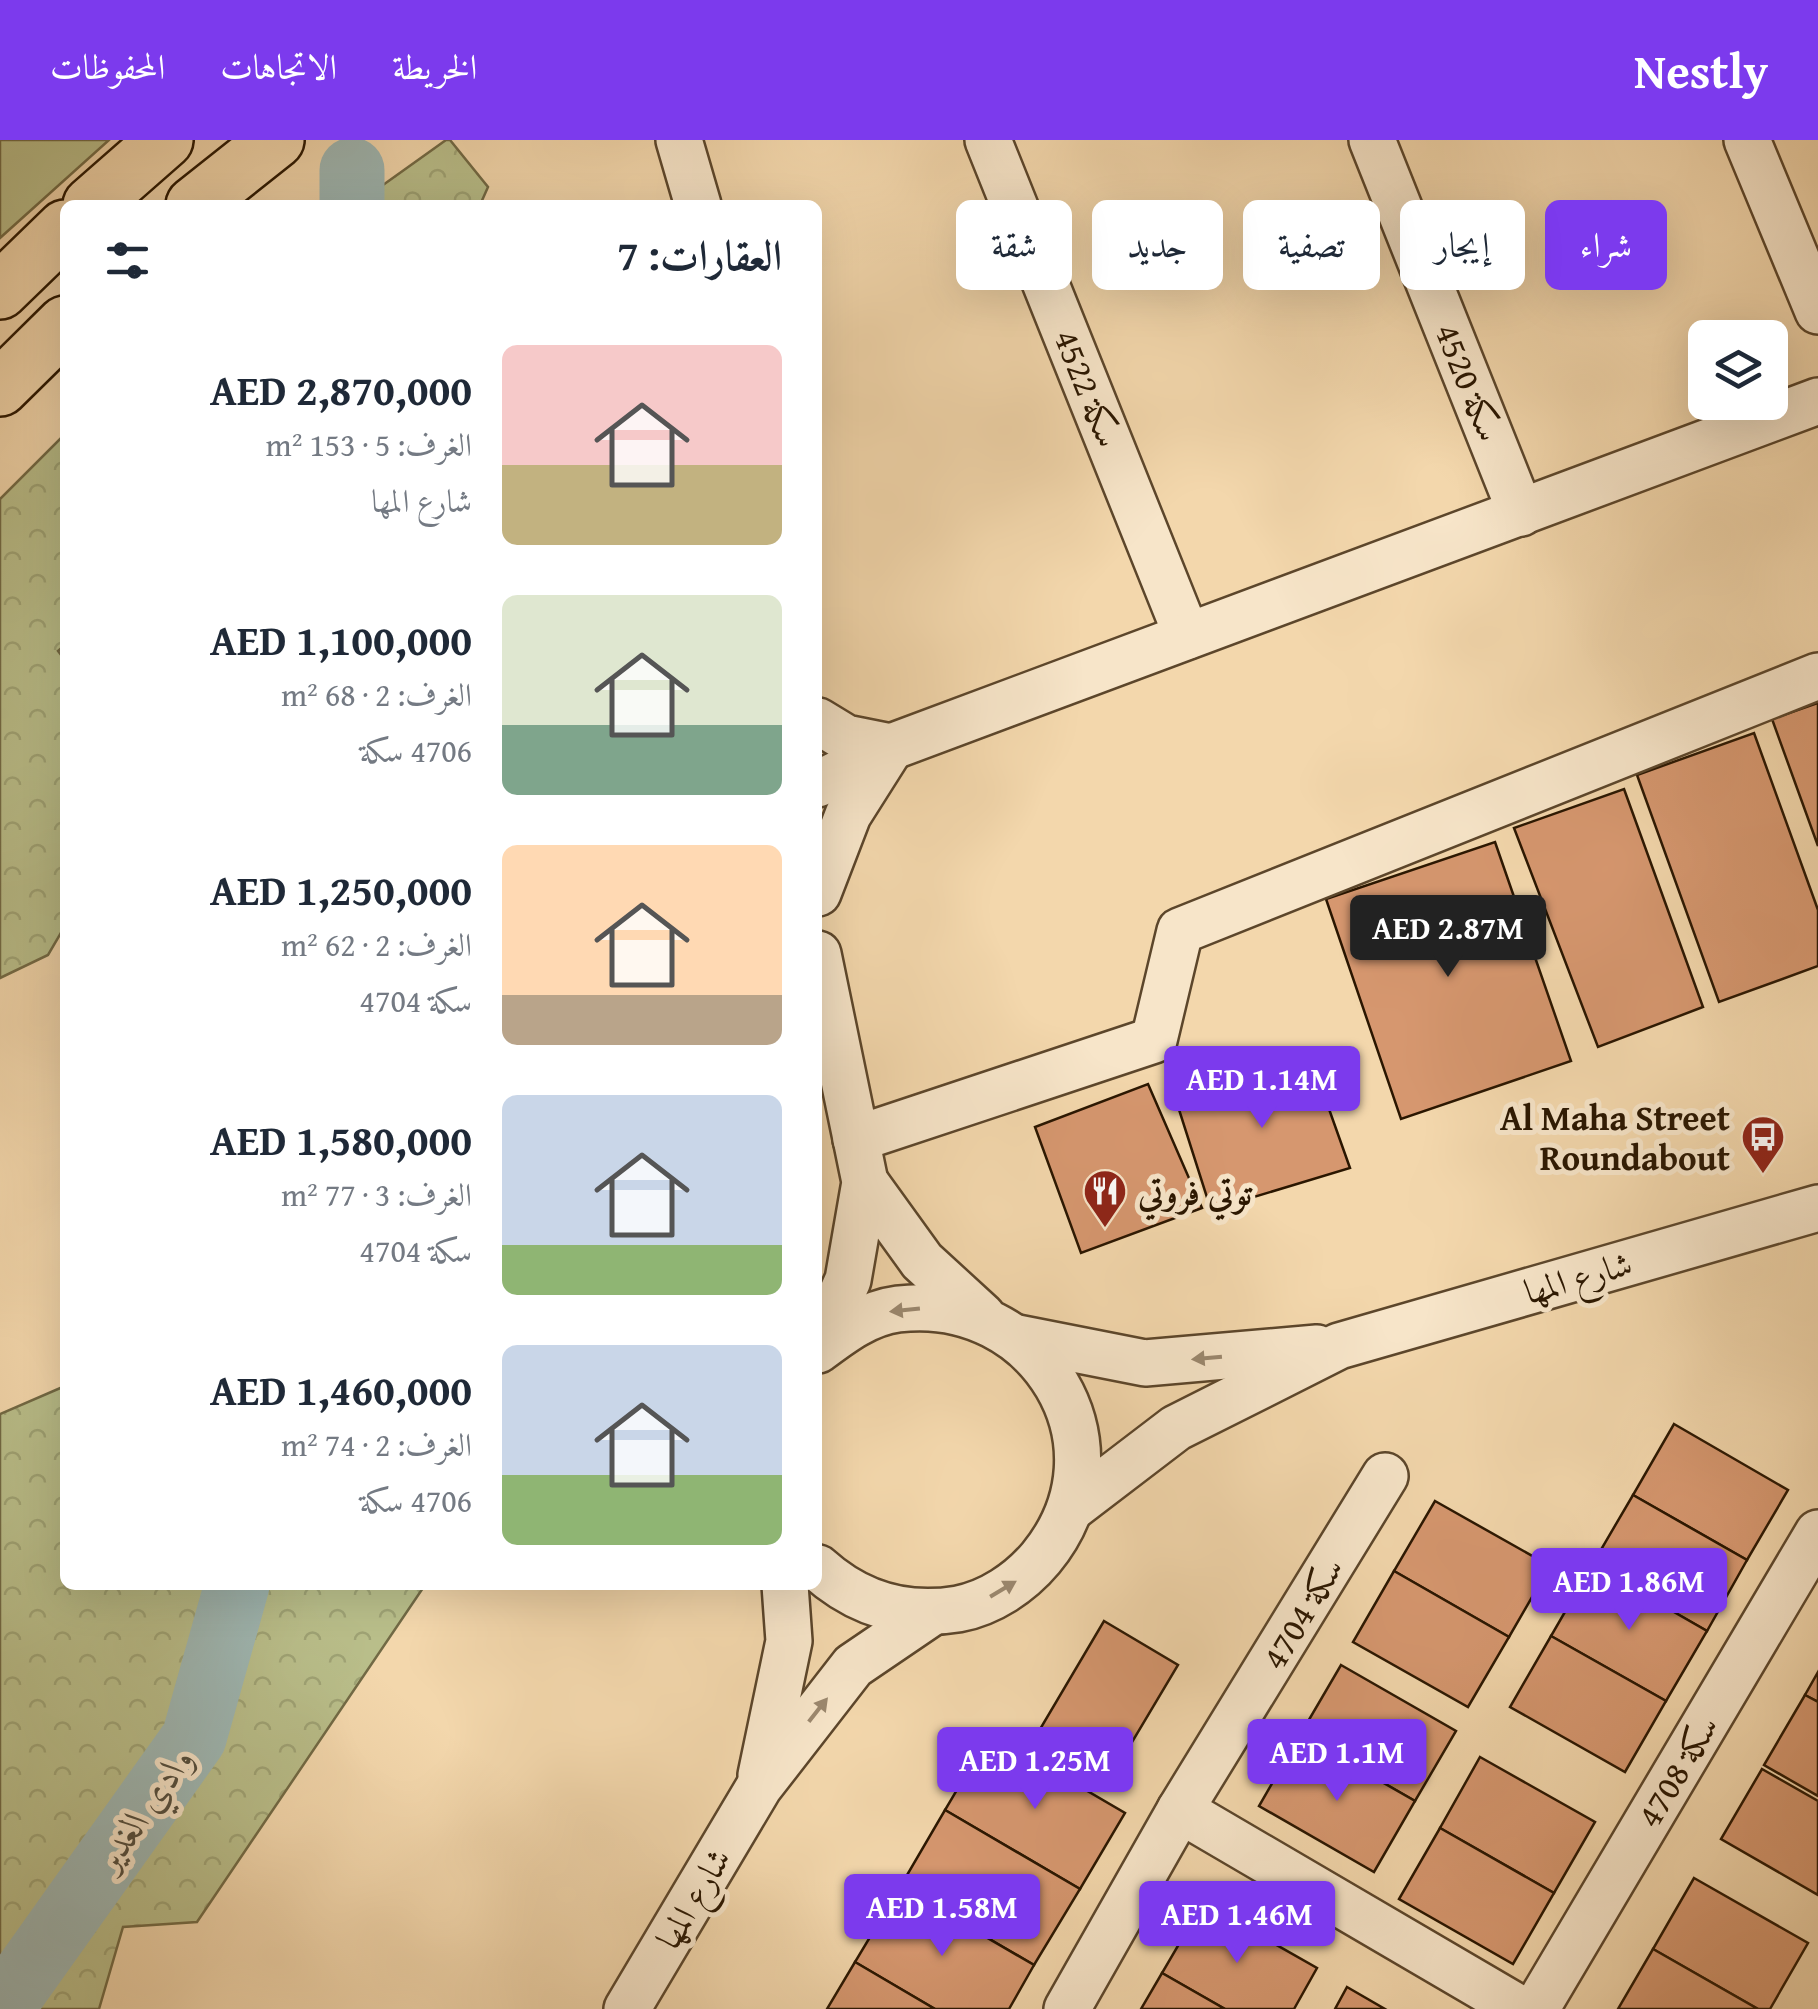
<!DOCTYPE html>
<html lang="ar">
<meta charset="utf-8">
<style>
body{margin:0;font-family:"Gentium Book Plus",Amiri,serif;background:#f6f6f7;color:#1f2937;direction:rtl;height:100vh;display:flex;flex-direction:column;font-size:38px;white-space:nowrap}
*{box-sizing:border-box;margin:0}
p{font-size:32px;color:#747a83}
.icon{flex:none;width:55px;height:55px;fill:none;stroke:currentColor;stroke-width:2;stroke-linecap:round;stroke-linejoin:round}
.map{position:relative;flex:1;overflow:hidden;direction:ltr}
.side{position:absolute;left:60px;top:60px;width:762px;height:1390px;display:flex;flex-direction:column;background:#fff;border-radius:15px;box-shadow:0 10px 40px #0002;direction:rtl}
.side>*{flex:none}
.top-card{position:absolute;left:852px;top:60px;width:815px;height:90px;direction:rtl;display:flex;gap:20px}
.fabs{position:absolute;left:1688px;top:180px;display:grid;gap:20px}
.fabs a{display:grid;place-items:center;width:100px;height:100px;border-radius:15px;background:#fff;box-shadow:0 10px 40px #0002;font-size:50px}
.price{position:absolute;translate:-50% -85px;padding:0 22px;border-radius:10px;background:#7c3aed;color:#fff;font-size:32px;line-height:65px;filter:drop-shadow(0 2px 5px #0008)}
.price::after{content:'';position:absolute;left:50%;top:60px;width:30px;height:22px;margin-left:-15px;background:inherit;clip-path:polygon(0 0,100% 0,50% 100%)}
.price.active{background:#222;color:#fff}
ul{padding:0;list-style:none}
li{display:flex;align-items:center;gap:30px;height:250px;padding:0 40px}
li span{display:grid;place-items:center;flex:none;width:280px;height:200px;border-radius:15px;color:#555}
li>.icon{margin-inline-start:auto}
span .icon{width:120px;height:120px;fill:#fffc;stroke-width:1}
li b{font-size:42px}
h2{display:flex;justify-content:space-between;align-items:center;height:120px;padding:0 40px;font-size:42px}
.pill{padding:0 35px;border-radius:15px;background:#fff;box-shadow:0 10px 40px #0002;font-size:35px;line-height:90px}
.pill.active{background:#7c3aed;color:#fff}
header{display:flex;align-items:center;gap:60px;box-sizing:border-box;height:140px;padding:0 50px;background:#7c3aed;color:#fff}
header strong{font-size:48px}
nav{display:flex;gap:55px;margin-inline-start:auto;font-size:35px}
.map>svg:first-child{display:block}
.forest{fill:url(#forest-crowns);stroke:#726a45;stroke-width:2.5}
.park{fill:#b9be8a;stroke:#726a45;stroke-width:2.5}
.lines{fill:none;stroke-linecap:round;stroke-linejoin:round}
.river{stroke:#9eb7b3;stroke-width:65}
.building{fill:#d6976f;stroke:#2a1600;stroke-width:2.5}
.minor-casing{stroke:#5c462b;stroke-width:50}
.major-casing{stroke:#2a1600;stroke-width:60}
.minor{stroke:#f7e5c9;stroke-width:45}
.major{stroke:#f3d7ac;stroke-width:55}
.oneway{fill:#9b886f}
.labels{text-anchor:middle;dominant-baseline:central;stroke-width:10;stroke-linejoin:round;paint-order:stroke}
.street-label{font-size:35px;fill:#2a1600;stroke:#f7e5c9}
.poi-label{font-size:35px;font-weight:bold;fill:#2a1600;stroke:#f7e5c9;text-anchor:end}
.water-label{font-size:38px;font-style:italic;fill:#534e3f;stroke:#f7e5c9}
</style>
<header>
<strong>Nestly</strong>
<nav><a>الخريطة</a><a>الاتجاهات</a><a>المحفوظات</a></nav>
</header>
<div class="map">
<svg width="1818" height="1869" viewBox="0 0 1818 1869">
<defs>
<pattern id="forest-crowns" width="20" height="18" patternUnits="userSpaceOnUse" patternTransform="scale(2.5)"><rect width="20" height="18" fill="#b9be8a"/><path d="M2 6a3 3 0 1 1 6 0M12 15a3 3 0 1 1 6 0" fill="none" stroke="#9fa375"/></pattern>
</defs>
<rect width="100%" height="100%" fill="#f3d7ac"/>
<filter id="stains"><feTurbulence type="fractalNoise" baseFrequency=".002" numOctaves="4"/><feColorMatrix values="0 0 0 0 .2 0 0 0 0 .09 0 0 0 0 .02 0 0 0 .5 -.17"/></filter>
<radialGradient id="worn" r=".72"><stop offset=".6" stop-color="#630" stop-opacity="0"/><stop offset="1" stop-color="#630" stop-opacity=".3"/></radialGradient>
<!-- forest -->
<g class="forest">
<polygon points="446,0 450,0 488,47 480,65 355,65"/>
<polygon points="65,294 65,505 58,511 65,520 65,786 48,815 0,838 0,359"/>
<polygon points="65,1246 65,1445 425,1445 197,1782 123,1787 99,1869 0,1869 0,1274"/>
</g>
<!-- park -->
<polygon class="park" points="0,0 109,0 0,98"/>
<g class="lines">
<!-- river -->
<g class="river">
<polyline points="352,65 352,30"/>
<polyline points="1,1869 194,1598 237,1445"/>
</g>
</g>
<!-- building -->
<g class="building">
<polygon points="1818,563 1818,706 1772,579"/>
<polygon points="1754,593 1818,770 1818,826 1719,862 1637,635"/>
<polygon points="1624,649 1703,867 1598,907 1514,688"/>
<polygon points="1495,702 1571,921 1401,979 1326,759"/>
<polygon points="1308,910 1350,1028 1211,1070 1175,957"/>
<polygon points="1148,944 1202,1068 1081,1113 1035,987"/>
<polygon points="1674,1284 1788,1350 1747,1420 1633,1355"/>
<polygon points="1633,1355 1747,1420 1707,1491 1592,1425"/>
<polygon points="1435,1361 1550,1426 1509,1497 1394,1431"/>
<polygon points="1592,1425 1707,1491 1666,1561 1551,1496"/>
<polygon points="1394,1431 1509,1497 1468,1567 1353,1502"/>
<polygon points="1104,1481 1178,1525 1107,1644 1033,1601"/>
<polygon points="1551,1496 1666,1561 1625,1632 1510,1567"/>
<polygon points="1341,1525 1456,1591 1415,1661 1300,1595"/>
<polygon points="1818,1532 1818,1562 1805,1555"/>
<polygon points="1805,1555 1818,1562 1818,1656 1764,1625"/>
<polygon points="990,1594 1125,1673 1080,1749 945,1670"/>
<polygon points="1300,1595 1415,1661 1374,1732 1259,1666"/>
<polygon points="1480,1617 1595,1682 1554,1753 1440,1688"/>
<polygon points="1762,1629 1818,1661 1818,1755 1721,1699"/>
<polygon points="945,1670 1080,1749 1034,1825 900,1747"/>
<polygon points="1440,1688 1554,1753 1513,1824 1399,1759"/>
<polygon points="1694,1738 1808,1803 1770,1869 1758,1869 1653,1809"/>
<polygon points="900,1747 1034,1825 1009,1869 935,1869 855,1822"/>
<polygon points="1203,1763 1317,1828 1294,1869 1225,1869 1162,1833"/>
<polygon points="1653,1809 1758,1869 1618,1869"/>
<polygon points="855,1822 935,1869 827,1869"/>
<polygon points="1162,1833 1225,1869 1141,1869"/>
<polygon points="1347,1847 1385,1869 1335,1869"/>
</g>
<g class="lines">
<!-- minor casing -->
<g class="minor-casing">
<g id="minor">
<polyline points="679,0 698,65"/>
<polyline points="988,0 1187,496"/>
<polyline points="1372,0 1521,373"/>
<polyline points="1747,0 1818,171"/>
<polyline points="818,581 846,598 891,607 848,675 818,753"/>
<polyline points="818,644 891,607 1818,261"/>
<polyline points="818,814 865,1042 848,1140 818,1207"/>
<polyline points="856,999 1154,900 1180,791 1818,536"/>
<polyline points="865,1042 922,1121 982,1176"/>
<polyline points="1018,1198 1145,1223 1317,1208"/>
<path d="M 818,1210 C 842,1192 867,1173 898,1169 C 1039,1152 1133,1306 1041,1418 C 1020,1443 990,1463 958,1469 C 904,1478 858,1464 818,1428"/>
<polyline points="1070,1369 1176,1288 1339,1206 1818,1068"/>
<polyline points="761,1635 789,1501 785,1445"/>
<polyline points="1180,1670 1520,1869"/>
<polyline points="627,1869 759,1647 853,1526 931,1473"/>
<polyline points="1067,1869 1180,1670 1385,1336"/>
<polyline points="1536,1869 1818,1393"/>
</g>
</g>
<!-- major casing -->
<g class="major-casing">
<g id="major">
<polyline points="91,65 165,0"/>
<polyline points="194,65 276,0"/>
<polyline points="0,151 65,88"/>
<polyline points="0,248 65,184"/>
</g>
</g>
<!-- minor -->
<use href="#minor" class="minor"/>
<!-- major -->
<use href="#major" class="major"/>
</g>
<!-- one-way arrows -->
<defs><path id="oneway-solid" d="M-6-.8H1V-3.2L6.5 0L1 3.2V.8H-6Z" transform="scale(2.5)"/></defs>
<g class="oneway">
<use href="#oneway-solid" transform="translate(905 1170) rotate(174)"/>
<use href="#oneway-solid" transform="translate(1207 1218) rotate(175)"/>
<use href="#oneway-solid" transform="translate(1003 1449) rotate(-31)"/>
<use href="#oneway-solid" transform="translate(818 1570) rotate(-52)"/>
</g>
<!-- icons -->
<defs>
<g id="bus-pin" transform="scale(2.25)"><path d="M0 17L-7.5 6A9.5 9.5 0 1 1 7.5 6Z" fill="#8f2418" stroke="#f7e5c9"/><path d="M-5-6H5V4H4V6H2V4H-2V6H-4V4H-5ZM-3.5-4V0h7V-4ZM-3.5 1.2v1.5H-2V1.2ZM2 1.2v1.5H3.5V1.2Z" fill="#fff"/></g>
<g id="restaurant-pin" transform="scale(2.25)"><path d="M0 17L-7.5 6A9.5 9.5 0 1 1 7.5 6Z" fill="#8f2418" stroke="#f7e5c9"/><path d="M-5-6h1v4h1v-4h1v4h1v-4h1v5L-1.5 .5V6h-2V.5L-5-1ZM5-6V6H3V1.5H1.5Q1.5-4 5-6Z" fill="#fff"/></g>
</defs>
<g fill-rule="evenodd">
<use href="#bus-pin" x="1763" y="997"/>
<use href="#restaurant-pin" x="1105" y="1051"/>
</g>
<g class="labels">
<!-- street labels -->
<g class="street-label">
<text transform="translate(1469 242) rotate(68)">سكة 4520</text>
<text transform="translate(1088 248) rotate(68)">سكة 4522</text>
<text transform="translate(1578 1137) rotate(-16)">شارع المها</text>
<text transform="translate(1302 1473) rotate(-59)">سكة 4704</text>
<text transform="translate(1677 1631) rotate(-59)">سكة 4708</text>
<text transform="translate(693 1758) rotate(-59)">شارع المها</text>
</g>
<!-- poi labels -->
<g class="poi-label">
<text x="1730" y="977">Al Maha Street<tspan x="1730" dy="40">Roundabout</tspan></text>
<text x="1138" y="1051" text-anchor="start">توتي فروتي</text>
</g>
<!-- water labels -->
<g class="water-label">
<text transform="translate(143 1668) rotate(-55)">وادي الغدير</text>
</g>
</g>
<rect width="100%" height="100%" filter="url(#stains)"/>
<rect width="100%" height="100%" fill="url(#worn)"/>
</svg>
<div class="fabs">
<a><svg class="icon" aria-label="layers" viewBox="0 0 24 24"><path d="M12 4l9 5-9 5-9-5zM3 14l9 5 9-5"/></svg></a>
</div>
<b class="price active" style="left:1448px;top:840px">AED 2.87M</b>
<b class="price" style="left:1262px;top:991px">AED 1.14M</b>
<b class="price" style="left:1629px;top:1493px">AED 1.86M</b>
<b class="price" style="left:1337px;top:1664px">AED 1.1M</b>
<b class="price" style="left:1035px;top:1672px">AED 1.25M</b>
<b class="price" style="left:942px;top:1819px">AED 1.58M</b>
<b class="price" style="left:1237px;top:1826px">AED 1.46M</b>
<div class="top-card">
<a class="pill active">شراء</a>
<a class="pill">إيجار</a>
<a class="pill">تصفية</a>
<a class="pill">جديد</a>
<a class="pill">شقة</a>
</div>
<section class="side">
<h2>العقارات: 7<svg class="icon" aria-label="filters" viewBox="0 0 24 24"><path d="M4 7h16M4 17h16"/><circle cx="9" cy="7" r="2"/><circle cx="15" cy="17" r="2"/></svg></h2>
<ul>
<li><span style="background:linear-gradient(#f6c9c9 60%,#c2b280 0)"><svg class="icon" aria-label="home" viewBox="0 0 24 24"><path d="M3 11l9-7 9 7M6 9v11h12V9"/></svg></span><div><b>AED 2,870,000</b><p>الغرف: 5 · 153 m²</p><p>شارع المها</p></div></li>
<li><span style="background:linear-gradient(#dfe7d0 65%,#7fa58c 0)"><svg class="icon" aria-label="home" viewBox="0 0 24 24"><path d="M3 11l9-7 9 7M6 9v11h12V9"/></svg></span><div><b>AED 1,100,000</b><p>الغرف: 2 · 68 m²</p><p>4706 سكة</p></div></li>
<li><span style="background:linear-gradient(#ffd9b3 75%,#b9a48a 0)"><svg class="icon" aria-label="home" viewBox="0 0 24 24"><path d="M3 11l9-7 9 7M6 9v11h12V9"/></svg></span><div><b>AED 1,250,000</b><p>الغرف: 2 · 62 m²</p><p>سكة 4704</p></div></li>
<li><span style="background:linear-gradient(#c9d6e8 75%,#8fb573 0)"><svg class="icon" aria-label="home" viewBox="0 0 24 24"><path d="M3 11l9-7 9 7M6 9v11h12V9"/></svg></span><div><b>AED 1,580,000</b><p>الغرف: 3 · 77 m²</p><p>سكة 4704</p></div></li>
<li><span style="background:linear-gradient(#c9d6e8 65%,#8fb573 0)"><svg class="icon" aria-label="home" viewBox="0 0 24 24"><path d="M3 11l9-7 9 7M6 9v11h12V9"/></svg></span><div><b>AED 1,460,000</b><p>الغرف: 2 · 74 m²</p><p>4706 سكة</p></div></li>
</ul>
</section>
</div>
